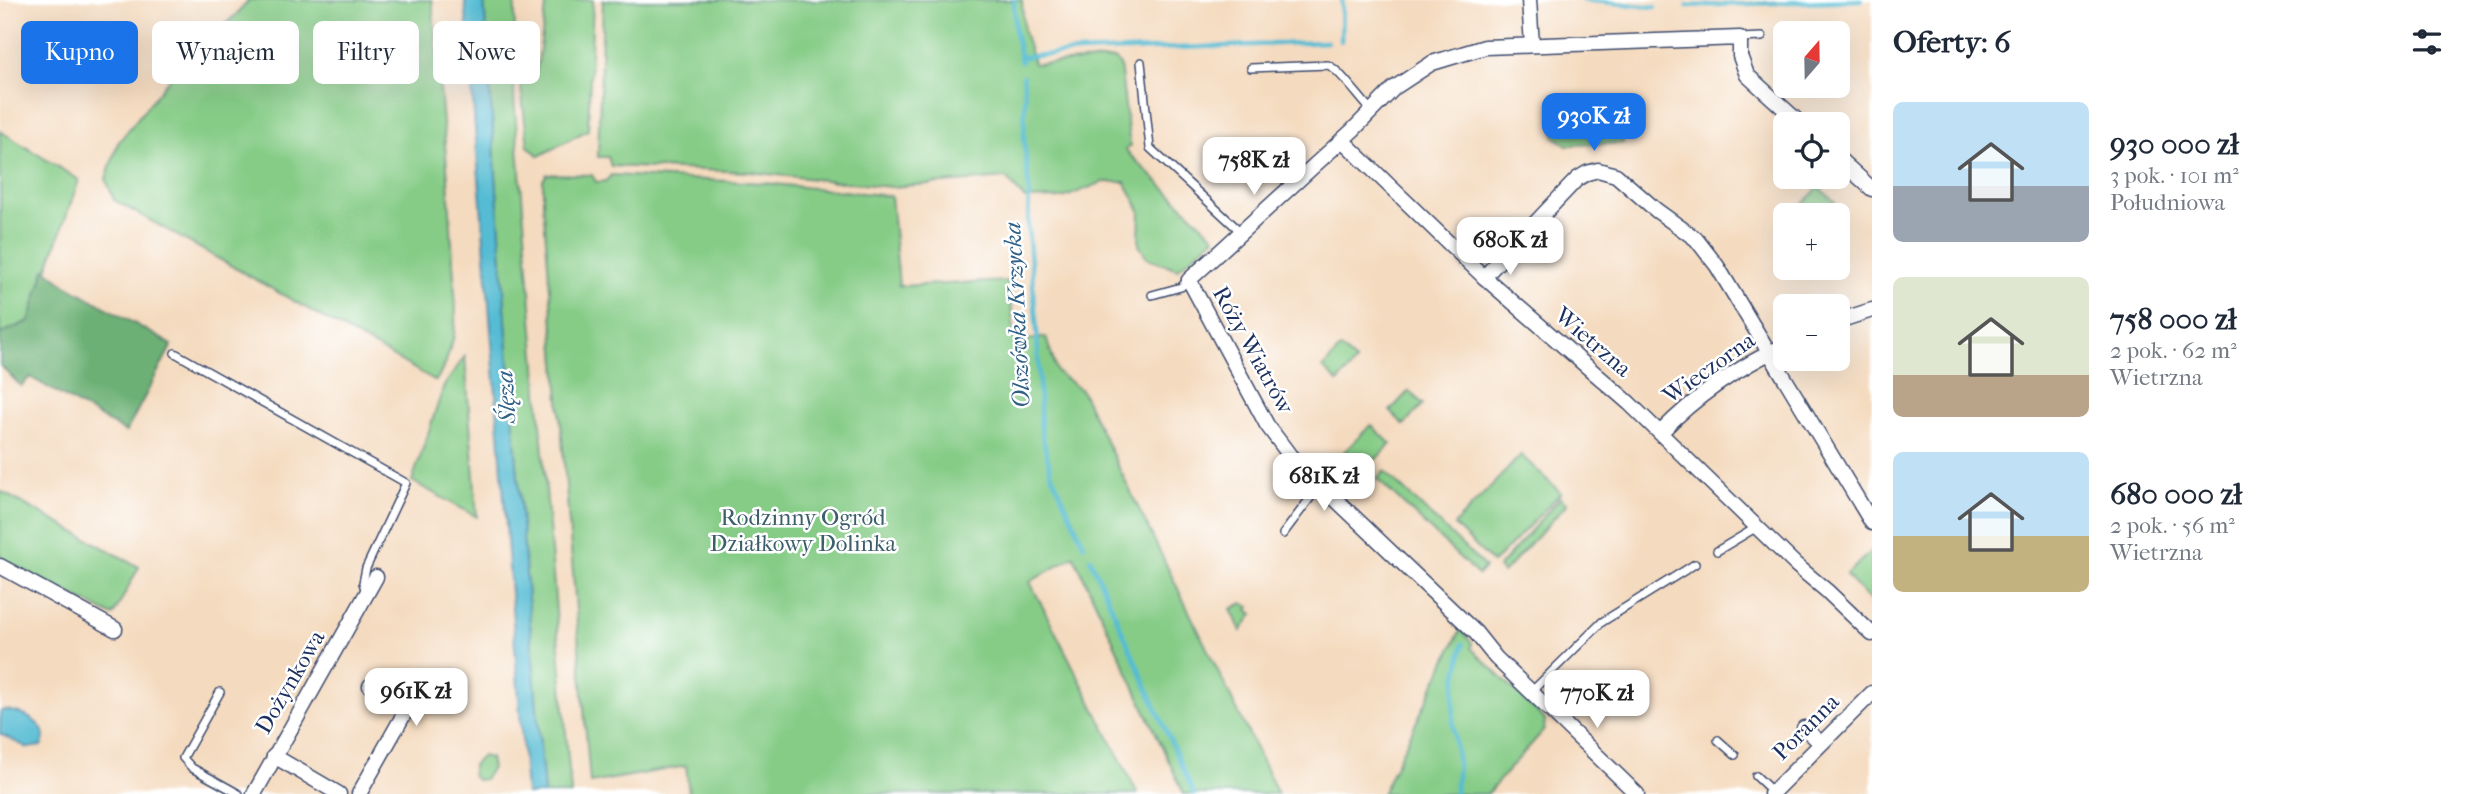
<!DOCTYPE html>
<html lang="pl">
<meta charset="utf-8">
<style>
body{margin:0;font-family:"IM FELL French Canon",serif;background:#f2f2f3;color:#1f2937;height:100vh;display:flex;flex-direction:column;font-size:26px;white-space:nowrap}
*{box-sizing:border-box;margin:0}
p{font-size:23px;color:#747a83}
.icon{flex:none;width:38px;height:38px;fill:none;stroke:currentColor;stroke-width:2;stroke-linecap:round;stroke-linejoin:round}
.map{position:relative;flex:1;overflow:hidden}
.panel{display:flex;flex-direction:column;background:#fff;width:595px}
.panel>*{flex:none}
.banner{position:absolute;left:21px;top:21px;width:665px;height:63px;display:flex;gap:14px}
.needle{width:46px;rotate:20deg}
.tools{position:absolute;left:1773px;top:21px;display:grid;gap:14px}
.tools a{display:grid;place-items:center;width:77px;height:77px;border-radius:10px;background:#fff;box-shadow:0 7px 28px #0002;font-size:35px}
.price{position:absolute;translate:-50% -60px;padding:0 16px;border-radius:14px;background:#fff;color:#222;font-size:23px;line-height:46px;filter:drop-shadow(0 2px 4px #0008)}
.price::after{content:'';position:absolute;left:50%;top:42px;width:21px;height:16px;margin-left:-10px;background:inherit;clip-path:polygon(0 0,100% 0,50% 100%)}
.price.active{background:#1a73e8;color:#fff}
ul{padding:0;list-style:none}
li{display:flex;align-items:center;gap:21px;height:175px;padding:0 21px}
li span{display:grid;place-items:center;flex:none;width:196px;height:140px;border-radius:10px;color:#555}
li>.icon{margin-inline-start:auto}
span .icon{width:84px;height:84px;fill:#fffc;stroke-width:1}
li b{font-size:30px}
h2{display:flex;justify-content:space-between;align-items:center;height:84px;padding:0 21px;font-size:30px}
.chip{padding:0 24px;border-radius:10px;background:#fff;box-shadow:0 7px 28px #0002;font-size:24px;line-height:63px}
.chip.active{background:#1a73e8;color:#fff}
main{display:flex;flex:1;min-height:0}
.map>svg:first-child{display:block}
.green{fill:#86cc87;stroke:#507e72;stroke-width:2}
.forest{fill:#6cb074;stroke:#447069;stroke-width:2}
.water{fill:#55bcd3;stroke:#387698;stroke-width:2}
.lines{fill:none;stroke-linecap:round;stroke-linejoin:round}
.stream{stroke:#55bcd3;stroke-width:4.5}
.lane-casing{stroke:#3c496c;stroke-width:10}
.street-casing{stroke:#3c496c;stroke-width:17}
.lane{stroke:#fff;stroke-width:7}
.street{stroke:#fff;stroke-width:14}
.labels{text-anchor:middle;dominant-baseline:central;stroke-width:5;stroke-linejoin:round;paint-order:stroke}
.street-label{font-size:23px;fill:#1b2f5e;stroke:#fff}
.park-label{font-size:23px;fill:#3b5e6a;stroke:#fff}
.water-label{font-size:24px;font-style:italic;fill:#2f6087;stroke:#fff}
</style>
<main>
<div class="map">
<svg width="1872" height="794" viewBox="0 0 1872 794">
<rect width="100%" height="100%" fill="#fff"/>
<filter id="ink" filterUnits="userSpaceOnUse"><feTurbulence type="fractalNoise" baseFrequency=".0143" numOctaves="2"/><feDisplacementMap in="SourceGraphic" scale="14" xChannelSelector="R" yChannelSelector="G"/><feConvolveMatrix kernelMatrix="1 2 1 2 8 2 1 2 1" color-interpolation-filters="sRGB"/></filter>
<filter id="wash" filterUnits="userSpaceOnUse"><feTurbulence type="fractalNoise" baseFrequency=".00686" numOctaves="4" result="noise"/><feDisplacementMap in="SourceGraphic" scale="28" xChannelSelector="R" yChannelSelector="G"/><feGaussianBlur stdDeviation="1.57" result="paint"/><feColorMatrix in="noise" values="0 0 0 0 0 0 0 0 0 0 0 0 0 0 0 0 0 1.4 0 .05"/><feComposite in="paint" operator="in"/></filter>
<g filter="url(#wash)">
<rect width="100%" height="100%" fill="#f4dabe"/>
<!-- green -->
<g class="green">
<polygon points="249,0 432,0 448,178 456,310 454,336 445,365 436,381 114,200 106,179 118,143 189,54 237,14"/>
<polygon points="484,0 515,0 514,98 571,794 544,794 510,379"/>
<polygon points="547,0 593,0 588,130 539,156 528,146 520,79 536,76"/>
<polygon points="603,0 1022,0 1024,32 1034,64 1115,59 1120,65 1130,146 1125,150 1215,237 1178,269 1147,258 1139,245 1140,210 1125,182 1103,182 1063,198 1025,199 1006,178 891,187 749,172 611,166 608,157 598,157"/>
<polygon points="1624,124 1623,143 1567,145 1555,137 1554,128"/>
<polygon points="0,131 79,180 29,321 0,334"/>
<polygon points="547,174 592,175 596,182 606,181 611,175 764,183 891,196 899,286 1009,281 1021,401 1015,342 1046,337 1057,372 1081,390 1278,794 1184,794 1074,556 1030,582 1138,794 689,794 686,766 590,783 543,203 543,180"/>
<polygon points="1819,187 1835,202 1824,215 1806,215 1802,213 1801,206"/>
<polygon points="1341,348 1356,362 1338,382 1323,368"/>
<polygon points="465,356 477,517 412,481 444,386"/>
<polygon points="1409,391 1423,404 1404,425 1390,411"/>
<polygon points="1371,425 1391,444 1363,472 1343,453"/>
<polygon points="1521,455 1561,493 1493,563 1454,525"/>
<polygon points="1384,471 1485,567 1478,575 1377,479"/>
<polygon points="0,491 139,567 113,616 0,558"/>
<polygon points="1560,498 1567,504 1503,573 1498,568"/>
<polygon points="1872,550 1872,603 1846,575"/>
<polygon points="1243,603 1250,607 1248,610 1253,614 1241,631 1231,609"/>
<polygon points="1461,629 1472,643 1471,648 1545,720 1544,730 1487,794 1382,794"/>
<polygon points="482,756 490,758 492,768 484,779 476,780 472,775 473,765"/>
</g>
<!-- forest -->
<polygon class="forest" points="45,269 63,283 172,345 126,432 30,377 21,386 0,365 0,334 29,321"/>
<!-- water -->
<g class="water">
<path d="M 465,0 L 484,0 L 510,379 L 544,794 L 526,794 C 507,529 486,265 465,0 Z"/>
<path d="M 3,710 C 21,710 54,726 41,746 L 28,748 L 0,734 L 0,712 Z"/>
</g>
<g class="lines">
<!-- stream -->
<g class="stream">
<polyline points="1014,0 1015,31 1021,62"/>
<polyline points="1582,0 1655,7"/>
<polyline points="1687,6 1861,0"/>
<polyline points="1341,41 1342,0"/>
<polyline points="1021,57 1078,52 1327,42"/>
<polyline points="1023,76 1025,98 1024,140 1029,191 1028,229 1037,331 1041,430 1051,473 1084,545"/>
<polyline points="1090,558 1194,794"/>
<polyline points="1455,794 1458,765 1453,726 1454,692 1463,644"/>
</g>
</g>
</g>
<g filter="url(#ink)">
<g class="lines">
<!-- lane casing -->
<g class="lane-casing">
<g id="lane">
<polyline points="1740,38 1762,37"/>
<polyline points="1141,62 1150,148 1241,232"/>
<path d="M 1251,68 L 1328,65 C 1340,70 1360,99 1372,111"/>
<polyline points="1152,295 1181,287 1188,280"/>
<polyline points="175,353 406,483 366,568 363,583 366,592"/>
<polyline points="1283,534 1320,485"/>
<polyline points="1717,551 1757,527"/>
<polyline points="1532,691 1602,622 1695,564"/>
<polyline points="220,692 183,758 192,768 239,794"/>
<polyline points="1718,740 1735,755"/>
<polyline points="1756,776 1775,794"/>
</g>
</g>
<!-- street casing -->
<g class="street-casing">
<g id="street">
<polyline points="1529,0 1532,45"/>
<polyline points="1342,140 1484,277 1629,403 1796,565 1827,591 1872,634"/>
<polyline points="1838,158 1872,189"/>
<polyline points="1484,277 1577,179 1587,173 1598,170 1616,175 1656,210 1696,239 1717,266 1872,523"/>
<polyline points="1838,321 1872,310"/>
<path d="M 1661,432 C 1696,396 1739,367 1785,345"/>
<polyline points="0,566 115,629"/>
<polyline points="1804,728 1821,743"/>
<polyline points="274,756 339,794"/>
<polyline points="254,794 376,577"/>
<polyline points="359,794 408,707 370,686"/>
<polyline points="1637,794 1496,658 1476,633 1291,457 1267,425 1189,280 1353,130 1394,88 1432,63 1485,47 1740,38 1740,56 1747,75 1801,124"/>
<polyline points="1771,794 1872,693"/>
</g>
</g>
<!-- lane -->
<use href="#lane" class="lane"/>
<!-- street -->
<use href="#street" class="street"/>
</g>
</g>
<g class="labels">
<!-- street labels -->
<g class="street-label">
<text transform="translate(1593 342) rotate(41)">Wietrzna</text>
<text transform="translate(1253 350) rotate(61)">Róży Wiatrów</text>
<text transform="translate(1709 368) rotate(-35)">Wieczorna</text>
<text transform="translate(290 682) rotate(-60)">Dożynkowa</text>
<text transform="translate(1806 727) rotate(-45)">Poranna</text>
</g>
<!-- park labels -->
<g class="park-label">
<text x="803" y="517">Rodzinny Ogród<tspan x="803" dy="26">Działkowy Dolinka</tspan></text>
</g>
<!-- water labels -->
<g class="water-label">
<text transform="translate(1017 315) rotate(-93)">Olszówka Krzycka</text>
<text transform="translate(506 397) rotate(-94)">Ślęza</text>
</g>
</g>
</svg>
<div class="tools">
<a><svg class="needle" viewBox="-14 -14 28 28"><path d="M0-13l5 13h-10z" fill="#e53935"/><path d="M0 13l5-13h-10z" fill="#747a83"/></svg></a>
<a><svg class="icon" aria-label="locate" viewBox="0 0 24 24"><circle cx="12" cy="12" r="6"/><path d="M12 2v4M12 18v4M2 12h4M18 12h4"/></svg></a>
<a>+</a>
<a>−</a>
</div>
<b class="price active" style="left:1594px;top:153px">930K zł</b>
<b class="price" style="left:1254px;top:197px">758K zł</b>
<b class="price" style="left:1510px;top:277px">680K zł</b>
<b class="price" style="left:1324px;top:513px">681K zł</b>
<b class="price" style="left:416px;top:728px">961K zł</b>
<b class="price" style="left:1597px;top:730px">770K zł</b>
<div class="banner">
<a class="chip active">Kupno</a>
<a class="chip">Wynajem</a>
<a class="chip">Filtry</a>
<a class="chip">Nowe</a>
</div>
</div>
<section class="panel">
<h2>Oferty: 6<svg class="icon" aria-label="filters" viewBox="0 0 24 24"><path d="M4 7h16M4 17h16"/><circle cx="9" cy="7" r="2"/><circle cx="15" cy="17" r="2"/></svg></h2>
<ul>
<li><span style="background:linear-gradient(#bfe0f5 60%,#9aa5b1 0)"><svg class="icon" aria-label="home" viewBox="0 0 24 24"><path d="M3 11l9-7 9 7M6 9v11h12V9"/></svg></span><div><b>930 000 zł</b><p>3 pok. · 101 m²</p><p>Południowa</p></div></li>
<li><span style="background:linear-gradient(#dfe7d0 70%,#b9a48a 0)"><svg class="icon" aria-label="home" viewBox="0 0 24 24"><path d="M3 11l9-7 9 7M6 9v11h12V9"/></svg></span><div><b>758 000 zł</b><p>2 pok. · 62 m²</p><p>Wietrzna</p></div></li>
<li><span style="background:linear-gradient(#bfe0f5 60%,#c2b280 0)"><svg class="icon" aria-label="home" viewBox="0 0 24 24"><path d="M3 11l9-7 9 7M6 9v11h12V9"/></svg></span><div><b>680 000 zł</b><p>2 pok. · 56 m²</p><p>Wietrzna</p></div></li>
</ul>
</section>
</main>
